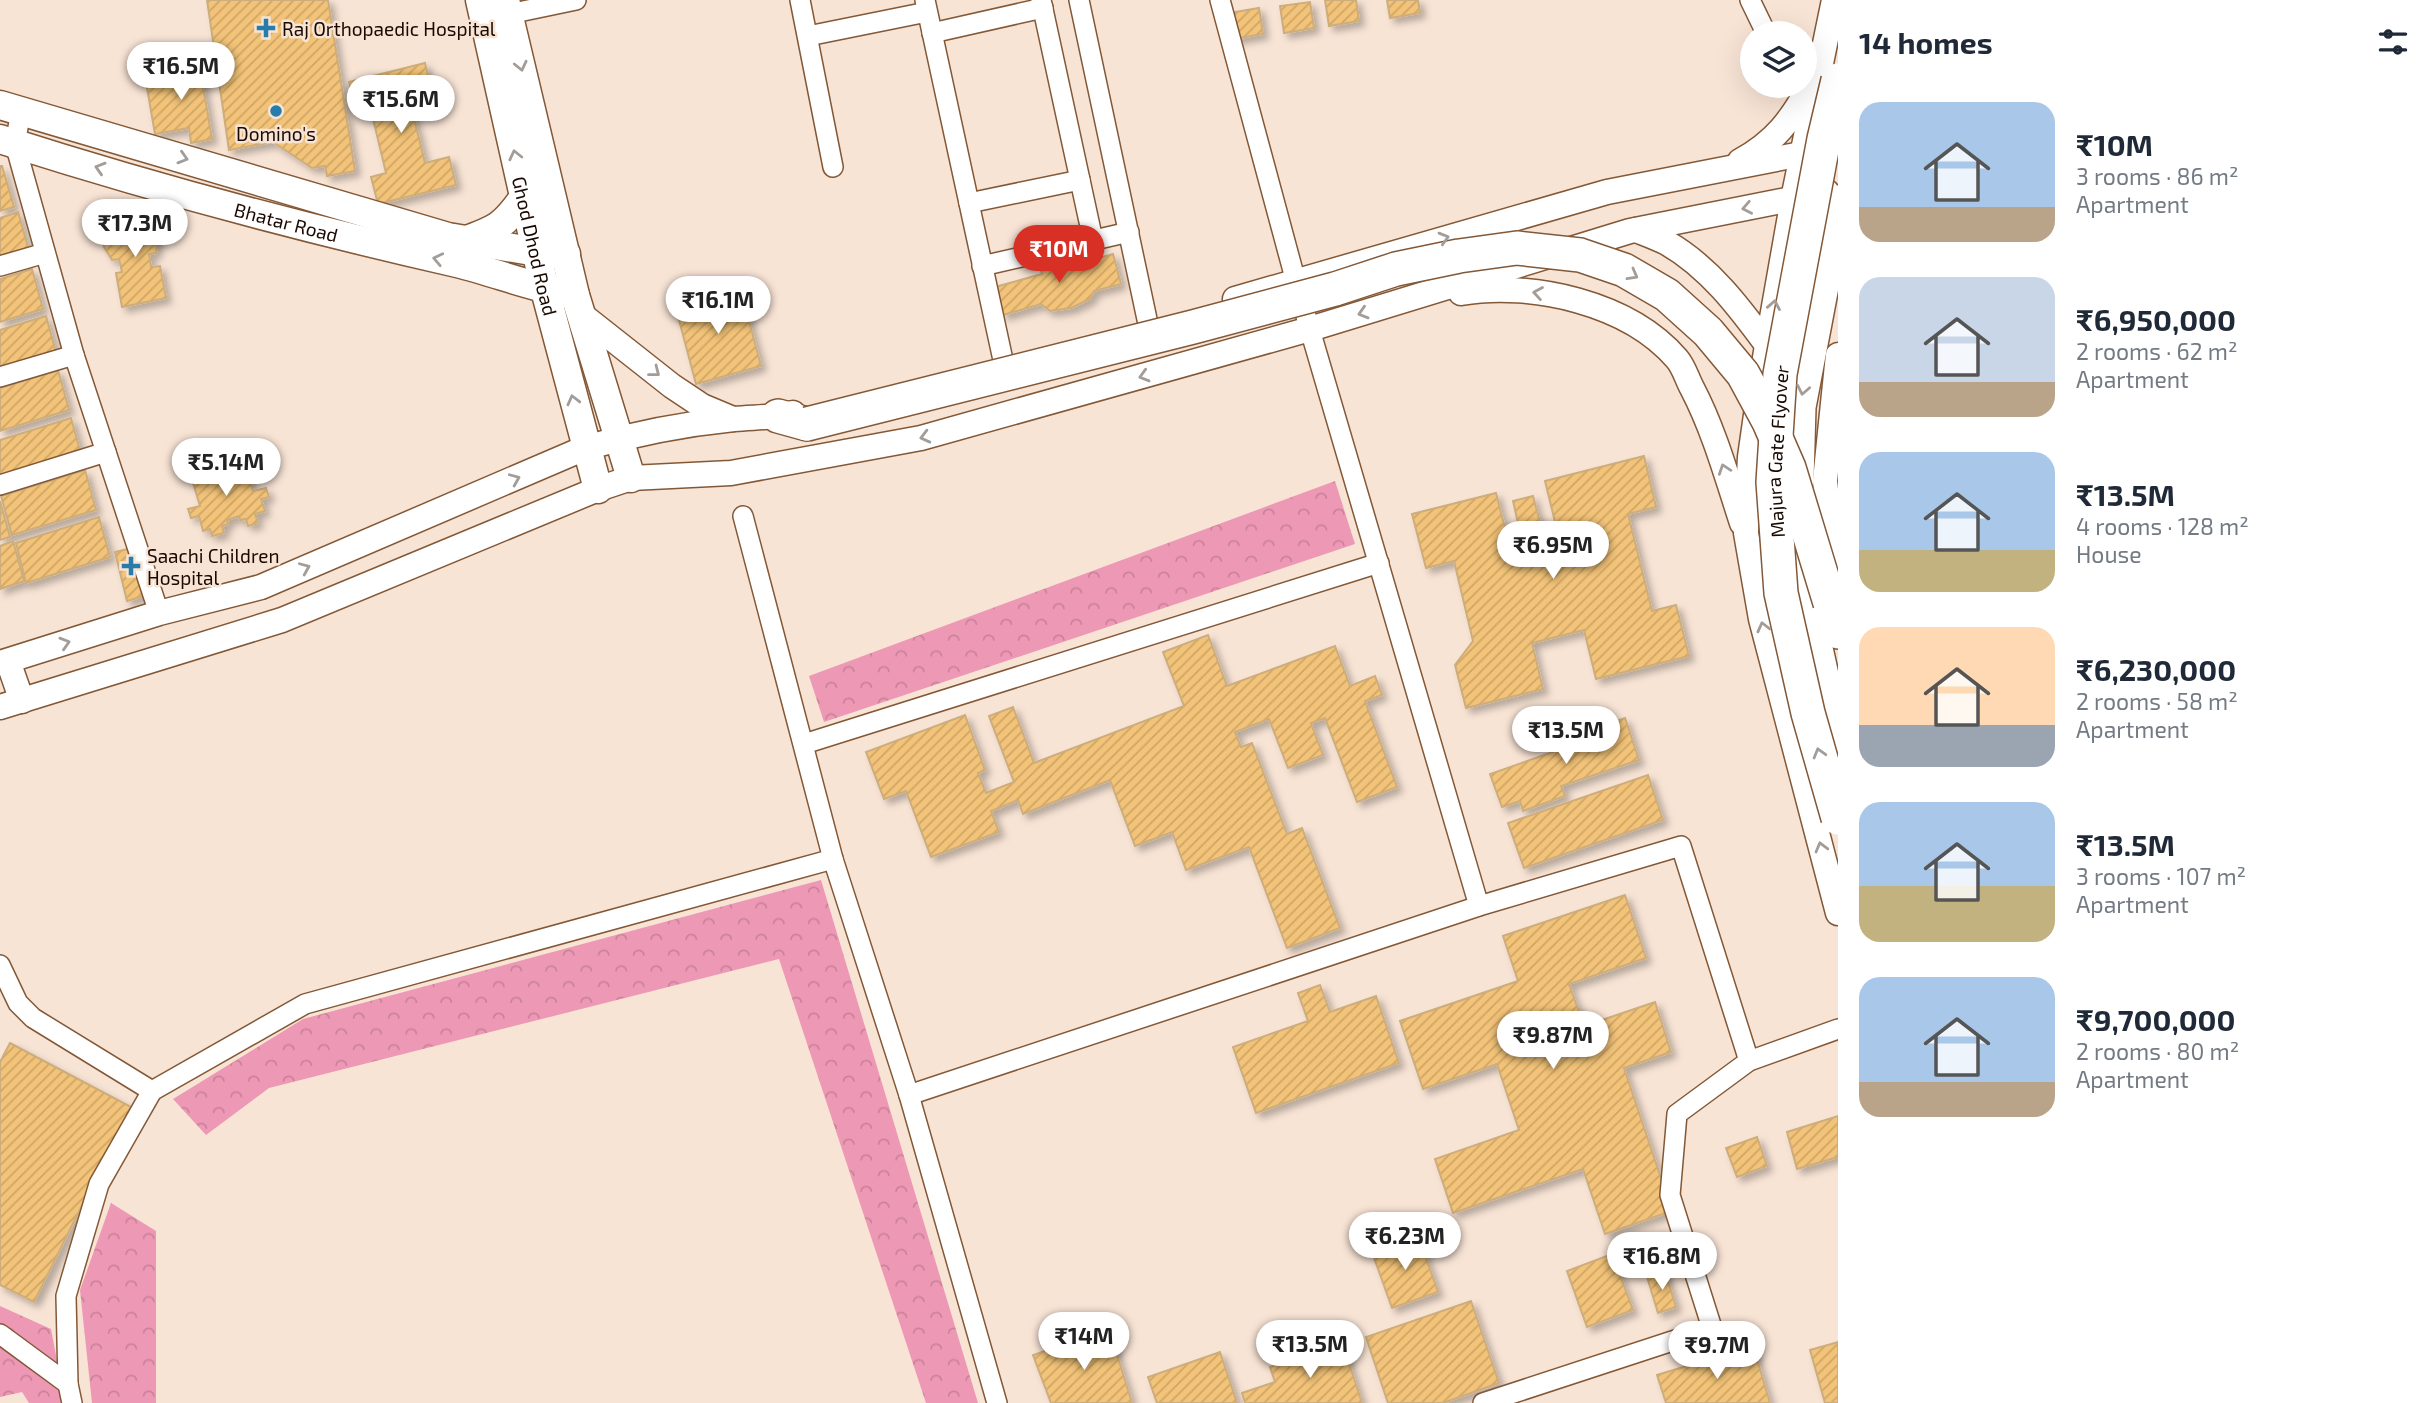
<!DOCTYPE html>
<meta charset="utf-8">
<style>
body{margin:0;font-family:"Exo 2",sans-serif;background:#f2f2f3;color:#1f2937;height:100vh;display:flex;flex-direction:column;font-size:26px;white-space:nowrap}
*{box-sizing:border-box;margin:0}
p{font-size:23px;color:#747a83}
.icon{flex:none;width:38px;height:38px;fill:none;stroke:currentColor;stroke-width:2;stroke-linecap:round;stroke-linejoin:round}
.map{position:relative;flex:1;overflow:hidden}
.panel{display:flex;flex-direction:column;background:#fff;width:595px}
.panel>*{flex:none}
.tools{position:absolute;left:1740px;top:21px;display:grid;gap:14px}
.tools a{display:grid;place-items:center;width:77px;height:77px;border-radius:50%;background:#fff;box-shadow:0 7px 28px #0002;font-size:35px}
.price{position:absolute;translate:-50% -60px;padding:0 16px;border-radius:24px;background:#fff;color:#222;font-size:23px;line-height:46px;filter:drop-shadow(0 2px 4px #0008)}
.price::after{content:'';position:absolute;left:50%;top:42px;width:21px;height:16px;margin-left:-10px;background:inherit;clip-path:polygon(0 0,100% 0,50% 100%)}
.price.selected{background:#d93025;color:#fff}
ul{padding:0;list-style:none}
li{display:flex;align-items:center;gap:21px;height:175px;padding:0 21px}
li span{display:grid;place-items:center;flex:none;width:196px;height:140px;border-radius:21px;color:#555}
li>.icon{margin-inline-start:auto}
span .icon{width:84px;height:84px;fill:#fffc;stroke-width:1}
li b{font-size:30px}
h2{display:flex;justify-content:space-between;align-items:center;height:84px;padding:0 21px;font-size:30px}
main{display:flex;flex:1;min-height:0}
.map>svg:first-child{display:block}
.forest{fill:url(#forest-crowns)}
.building{fill:url(#building-hatch);stroke:#cdad7c;stroke-width:2;filter:url(#shadow)}
.lines{fill:none;stroke-linecap:round;stroke-linejoin:round}
.minor-casing{stroke:#835836;stroke-width:22}
.tertiary-casing{stroke:#835836;stroke-width:27}
.secondary-casing{stroke:#835836;stroke-width:31}
.trunk-casing{stroke:#835836;stroke-width:36}
.minor{stroke:#fff;stroke-width:19}
.tertiary{stroke:#fff;stroke-width:24}
.secondary{stroke:#fff;stroke-width:28}
.trunk{stroke:#fff;stroke-width:33}
.trunk-bridge-casing{stroke:#835836;stroke-width:36;stroke-linecap:butt}
.trunk-bridge{stroke:#fff;stroke-width:33}
.oneway{stroke:#a39d99}
.poi-dot{fill:#267cab;stroke:#f8e4d5;stroke-width:2.5}
.labels{text-anchor:middle;dominant-baseline:central;stroke-width:5;stroke-linejoin:round;paint-order:stroke}
.poi-label{font-size:19px;fill:#190900;stroke:#f8e4d5;text-anchor:start}
.street-label{font-size:19px;fill:#190900;stroke:#f8e4d5}
</style>
<main>
<div class="map">
<svg width="1838" height="1403" viewBox="0 0 1838 1403">
<defs>
<pattern id="forest-crowns" width="20" height="18" patternUnits="userSpaceOnUse" patternTransform="scale(1.75)"><rect width="20" height="18" fill="#ed98b5"/><path d="M2 6a3 3 0 1 1 6 0M12 15a3 3 0 1 1 6 0" fill="none" stroke="#cb829a"/></pattern>
<pattern id="building-hatch" width="6" height="6" patternUnits="userSpaceOnUse" patternTransform="scale(1.75)"><rect width="6" height="6" fill="#f2c378"/><path d="M-1 1l2-2M0 6l6-6M5 7l2-2" fill="none" stroke="#cfa666"/></pattern>
<filter id="shadow"><feDropShadow dx="5" dy="5" stdDeviation="3.5" flood-color="#0004"/></filter>
</defs>
<rect width="100%" height="100%" fill="#f8e4d5"/>
<!-- forest -->
<g class="forest">
<polygon points="1335,481 1355,544 824,722 809,676"/>
<polygon points="821,880 978,1403 926,1403 779,959 269,1088 206,1135 173,1099 303,1019"/>
<polygon points="111,1203 156,1231 156,1403 92,1403 80,1290"/>
<polygon points="0,1306 51,1329 65,1403 29,1403 22,1392 0,1397"/>
</g>
<!-- building -->
<g class="building">
<polygon points="207,0 328,0 355,171 327,176 325,166 312,168 273,142 229,150"/>
<polygon points="1325,0 1356,0 1359,21 1329,26"/>
<polygon points="1387,0 1418,0 1420,13 1390,18"/>
<polygon points="1310,2 1314,28 1284,33 1280,6"/>
<polygon points="1259,8 1263,34 1233,39 1229,13"/>
<polygon points="198,57 212,139 191,143 189,128 155,134 146,82 180,75 178,60"/>
<polygon points="425,63 431,88 408,94 425,163 449,157 456,185 378,204 371,177 386,173 369,102 355,105 349,82"/>
<polygon points="0,166 2,166 14,207 0,211"/>
<polygon points="18,212 30,254 0,262 0,218"/>
<polygon points="153,215 158,233 156,253 149,254 151,267 160,266 166,298 122,307 116,273 122,272 119,259 112,260 104,247 99,227"/>
<polygon points="1113,254 1121,284 1094,291 1090,299 1071,308 1050,311 1041,304 1003,315 995,287 1042,274 1039,262 1064,255 1068,267"/>
<polygon points="32,269 43,309 0,322 0,279"/>
<polygon points="740,287 761,366 696,384 675,305"/>
<polygon points="46,316 57,356 0,373 0,330"/>
<polygon points="58,370 69,410 0,431 0,388"/>
<polygon points="71,418 82,458 0,483 0,440"/>
<polygon points="1644,456 1656,507 1628,514 1652,611 1676,605 1689,656 1596,679 1584,630 1532,643 1543,689 1466,708 1455,665 1473,641 1454,561 1426,568 1412,514 1496,493 1509,544 1522,541 1513,501 1533,496 1543,534 1557,530 1545,481"/>
<polygon points="244,461 253,491 266,488 269,497 261,499 265,511 255,514 258,523 248,526 246,519 240,520 239,516 227,520 228,524 222,526 224,533 212,536 210,529 203,531 199,516 191,518 188,509 200,506 191,476"/>
<polygon points="85,470 96,510 12,535 1,496"/>
<polygon points="0,501 10,537 0,540"/>
<polygon points="99,517 110,557 26,583 16,543"/>
<polygon points="13,541 24,581 0,589 0,546"/>
<polygon points="136,547 148,595 127,601 115,552"/>
<polygon points="1208,635 1227,686 1335,646 1350,686 1375,676 1382,695 1365,701 1397,787 1357,802 1325,718 1311,723 1323,755 1288,768 1269,719 1235,732 1241,747 1252,743 1287,834 1302,828 1340,928 1287,948 1249,847 1186,870 1172,832 1135,846 1110,780 1023,814 1018,800 991,811 999,832 931,857 906,791 884,799 866,752 965,715 985,770 978,773 986,793 1014,782 989,716 1013,707 1034,763 1184,706 1163,652"/>
<polygon points="1625,718 1639,760 1561,786 1565,796 1523,811 1520,801 1502,807 1490,774 1553,752 1550,744"/>
<polygon points="1648,775 1663,820 1524,868 1508,823"/>
<polygon points="1625,895 1646,958 1569,984 1584,1026 1655,1002 1671,1052 1624,1068 1672,1211 1605,1234 1583,1169 1453,1213 1435,1159 1519,1130 1497,1064 1423,1089 1400,1021 1518,981 1503,936"/>
<polygon points="1320,985 1330,1012 1376,996 1399,1063 1256,1113 1233,1047 1308,1021 1298,993"/>
<polygon points="10,1043 131,1107 34,1302 0,1285 0,1062"/>
<polygon points="1838,1116 1838,1157 1797,1169 1787,1132"/>
<polygon points="1757,1137 1767,1166 1737,1177 1726,1148"/>
<polygon points="1418,1235 1438,1292 1392,1308 1372,1252"/>
<polygon points="1612,1254 1633,1310 1587,1327 1567,1271"/>
<polygon points="1665,1271 1676,1307 1658,1313 1647,1277"/>
<polygon points="1471,1301 1499,1383 1443,1403 1388,1403 1366,1337"/>
<polygon points="1109,1329 1132,1403 1051,1403 1033,1355"/>
<polygon points="1342,1342 1362,1403 1245,1403 1242,1393 1275,1382 1270,1367"/>
<polygon points="1838,1342 1838,1403 1825,1403 1810,1350"/>
<polygon points="1753,1346 1770,1403 1666,1403 1657,1375"/>
<polygon points="1220,1352 1237,1403 1157,1403 1148,1377"/>
</g>
<g class="lines">
<!-- minor casing -->
<g class="minor-casing">
<g id="minor">
<polyline points="800,0 833,167"/>
<polyline points="925,0 1003,360"/>
<polyline points="1041,0 1093,240"/>
<polyline points="1079,0 1148,324"/>
<polyline points="1220,0 1296,282 1479,906"/>
<polyline points="1750,0 1766,33"/>
<polyline points="509,14 576,0"/>
<polyline points="932,33 1043,8"/>
<polyline points="808,36 927,12"/>
<polyline points="21,111 15,144 74,355 159,613"/>
<polyline points="969,203 1080,180"/>
<polyline points="0,266 45,253"/>
<polyline points="982,266 1129,232"/>
<polyline points="0,377 74,355"/>
<polyline points="0,485 106,452"/>
<polyline points="743,516 833,859 909,1095 997,1403"/>
<polyline points="804,744 1379,563"/>
<polyline points="0,965 18,1003 33,1018 152,1091"/>
<polyline points="909,1095 1479,906 1681,846 1749,1061"/>
<polyline points="0,1334 68,1384"/>
<polyline points="72,1403 68,1384 66,1296 99,1184 152,1091 305,1004 833,859"/>
<polyline points="1483,1403 1712,1328 1670,1195 1677,1114 1749,1061 1838,1029"/>
</g>
</g>
<!-- tertiary casing -->
<g class="tertiary-casing">
<g id="tertiary">
<polyline points="1834,0 1793,199 1761,380 1750,457 1746,533 1761,619 1838,913"/>
<path d="M 1740,161 C 1775,142 1791,120 1810,86"/>
<path d="M 1636,230 C 1646,234 1657,238 1667,243 C 1709,267 1739,307 1767,345"/>
<path d="M 1461,293 C 1532,281 1629,303 1677,359 C 1684,367 1687,379 1692,388 C 1714,430 1727,477 1742,523"/>
<polyline points="1235,299 1607,192 1837,147"/>
<polyline points="582,315 672,386 702,406 733,419"/>
<polyline points="1837,586 1832,573 1833,552 1825,481 1838,355"/>
<polyline points="8,661 22,701"/>
<path d="M 0,663 L 159,613 L 261,587 L 585,448 C 633,434 684,424 734,419 C 754,417 773,418 793,413"/>
<polyline points="0,707 282,620 598,489 631,478 731,473 921,438 1310,329 1630,231 1827,192"/>
</g>
</g>
<!-- secondary casing -->
<g class="secondary-casing">
<g id="secondary">
<path id="s1" d="M 480,0 L 545,290 L 598,489"/>
<polyline points="505,0 575,295 631,478"/>
<polyline points="0,105 448,237 537,252 566,254"/>
<path id="s2" d="M 0,139 C 150,187 303,228 457,263 C 497,273 534,288 575,295"/>
<path d="M 464,241 C 497,229 504,226 524,197"/>
</g>
</g>
<!-- trunk casing -->
<g class="trunk-casing">
<g id="trunk">
<polyline points="1838,202 1799,407 1795,554 1823,680 1838,736"/>
<polyline points="778,416 807,424"/>
<polyline points="1830,603 1838,632"/>
</g>
</g>
<!-- minor -->
<use href="#minor" class="minor"/>
<!-- tertiary -->
<use href="#tertiary" class="tertiary"/>
<!-- secondary -->
<use href="#secondary" class="secondary"/>
<!-- trunk -->
<use href="#trunk" class="trunk"/>
<!-- trunk-bridge casing -->
<g class="trunk-bridge-casing">
<g id="trunk-bridge">
<polyline points="807,424 1193,327 1335,289 1396,269 1459,256 1517,248 1580,255 1624,270 1667,295 1708,332 1743,374 1769,422 1789,468 1830,603"/>
<path id="s3" d="M 1838,818 L 1808,713 L 1781,593 L 1773,482 L 1780,374 L 1824,139 L 1838,80"/>
</g>
</g>
<!-- trunk-bridge -->
<use href="#trunk-bridge" class="trunk-bridge"/>
</g>
<!-- one-way arrows -->
<defs><path id="oneway-chevron" d="M-2-3.5L2.5 0L-2 3.5" fill="none" stroke-width="1.6" stroke-linecap="round" stroke-linejoin="round" transform="scale(1.75)"/></defs>
<g class="oneway">
<use href="#oneway-chevron" transform="translate(521 66) rotate(77)"/>
<use href="#oneway-chevron" transform="translate(515 155) rotate(-103)"/>
<use href="#oneway-chevron" transform="translate(183 158) rotate(17)"/>
<use href="#oneway-chevron" transform="translate(100 168) rotate(-163)"/>
<use href="#oneway-chevron" transform="translate(1747 208) rotate(169)"/>
<use href="#oneway-chevron" transform="translate(1444 238) rotate(-16)"/>
<use href="#oneway-chevron" transform="translate(438 259) rotate(-168)"/>
<use href="#oneway-chevron" transform="translate(1633 275) rotate(29)"/>
<use href="#oneway-chevron" transform="translate(1538 293) rotate(-170)"/>
<use href="#oneway-chevron" transform="translate(1774 305) rotate(-80)"/>
<use href="#oneway-chevron" transform="translate(1363 313) rotate(163)"/>
<use href="#oneway-chevron" transform="translate(655 372) rotate(38)"/>
<use href="#oneway-chevron" transform="translate(1144 376) rotate(164)"/>
<use href="#oneway-chevron" transform="translate(1803 390) rotate(101)"/>
<use href="#oneway-chevron" transform="translate(573 400) rotate(-104)"/>
<use href="#oneway-chevron" transform="translate(925 437) rotate(166)"/>
<use href="#oneway-chevron" transform="translate(1724 469) rotate(-109)"/>
<use href="#oneway-chevron" transform="translate(515 479) rotate(-23)"/>
<use href="#oneway-chevron" transform="translate(305 568) rotate(-23)"/>
<use href="#oneway-chevron" transform="translate(1763 627) rotate(-104)"/>
<use href="#oneway-chevron" transform="translate(65 643) rotate(-17)"/>
<use href="#oneway-chevron" transform="translate(1819 753) rotate(-106)"/>
<use href="#oneway-chevron" transform="translate(1821 847) rotate(-105)"/>
</g>
<!-- markers -->
<g class="poi-dot">
<path d="M262.5 17.5h7v7h7v7h-7v7h-7v-7h-7v-7h7z"/>
<circle cx="276" cy="111" r="7"/>
<path d="M127.5 555.5h7v7h7v7h-7v7h-7v-7h-7v-7h7z"/>
</g>
<g class="labels">
<!-- poi labels -->
<g class="poi-label">
<text x="282" y="28">Raj Orthopaedic Hospital</text>
<text x="276" y="133" text-anchor="middle">Domino's</text>
<text x="147" y="555">Saachi Children<tspan x="147" dy="22">Hospital</tspan></text>
</g>
<!-- street labels -->
<g class="street-label">
<text stroke="none"><textPath href="#s2" startOffset="298">Bhatar Road</textPath></text>
<text stroke="none"><textPath href="#s1" startOffset="252">Ghod Dhod Road</textPath></text>
<text stroke="none"><textPath href="#s3" startOffset="374">Majura Gate Flyover</textPath></text>
</g>
</g>
</svg>
<div class="tools">
<a><svg class="icon" aria-label="layers" viewBox="0 0 24 24"><path d="M12 4l9 5-9 5-9-5zM3 14l9 5 9-5"/></svg></a>
</div>
<b class="price" style="left:181px;top:102px">₹16.5M</b>
<b class="price" style="left:401px;top:135px">₹15.6M</b>
<b class="price" style="left:135px;top:259px">₹17.3M</b>
<b class="price selected" style="left:1059px;top:285px">₹10M</b>
<b class="price" style="left:718px;top:336px">₹16.1M</b>
<b class="price" style="left:226px;top:498px">₹5.14M</b>
<b class="price" style="left:1553px;top:581px">₹6.95M</b>
<b class="price" style="left:1566px;top:766px">₹13.5M</b>
<b class="price" style="left:1553px;top:1071px">₹9.87M</b>
<b class="price" style="left:1405px;top:1272px">₹6.23M</b>
<b class="price" style="left:1662px;top:1292px">₹16.8M</b>
<b class="price" style="left:1084px;top:1372px">₹14M</b>
<b class="price" style="left:1310px;top:1380px">₹13.5M</b>
<b class="price" style="left:1717px;top:1381px">₹9.7M</b>
</div>
<section class="panel">
<h2>14 homes<svg class="icon" aria-label="filters" viewBox="0 0 24 24"><path d="M4 7h16M4 17h16"/><circle cx="9" cy="7" r="2"/><circle cx="15" cy="17" r="2"/></svg></h2>
<ul>
<li><span style="background:linear-gradient(#a9c7e8 75%,#b9a48a 0)"><svg class="icon" aria-label="home" viewBox="0 0 24 24"><path d="M3 11l9-7 9 7M6 9v11h12V9"/></svg></span><div><b>₹10M</b><p>3 rooms · 86 m²</p><p>Apartment</p></div></li>
<li><span style="background:linear-gradient(#c9d6e8 75%,#b9a48a 0)"><svg class="icon" aria-label="home" viewBox="0 0 24 24"><path d="M3 11l9-7 9 7M6 9v11h12V9"/></svg></span><div><b>₹6,950,000</b><p>2 rooms · 62 m²</p><p>Apartment</p></div></li>
<li><span style="background:linear-gradient(#a9c7e8 70%,#c2b280 0)"><svg class="icon" aria-label="home" viewBox="0 0 24 24"><path d="M3 11l9-7 9 7M6 9v11h12V9"/></svg></span><div><b>₹13.5M</b><p>4 rooms · 128 m²</p><p>House</p></div></li>
<li><span style="background:linear-gradient(#ffd9b3 70%,#9aa5b1 0)"><svg class="icon" aria-label="home" viewBox="0 0 24 24"><path d="M3 11l9-7 9 7M6 9v11h12V9"/></svg></span><div><b>₹6,230,000</b><p>2 rooms · 58 m²</p><p>Apartment</p></div></li>
<li><span style="background:linear-gradient(#a9c7e8 60%,#c2b280 0)"><svg class="icon" aria-label="home" viewBox="0 0 24 24"><path d="M3 11l9-7 9 7M6 9v11h12V9"/></svg></span><div><b>₹13.5M</b><p>3 rooms · 107 m²</p><p>Apartment</p></div></li>
<li><span style="background:linear-gradient(#a9c7e8 75%,#b9a48a 0)"><svg class="icon" aria-label="home" viewBox="0 0 24 24"><path d="M3 11l9-7 9 7M6 9v11h12V9"/></svg></span><div><b>₹9,700,000</b><p>2 rooms · 80 m²</p><p>Apartment</p></div></li>
</ul>
</section>
</main>
